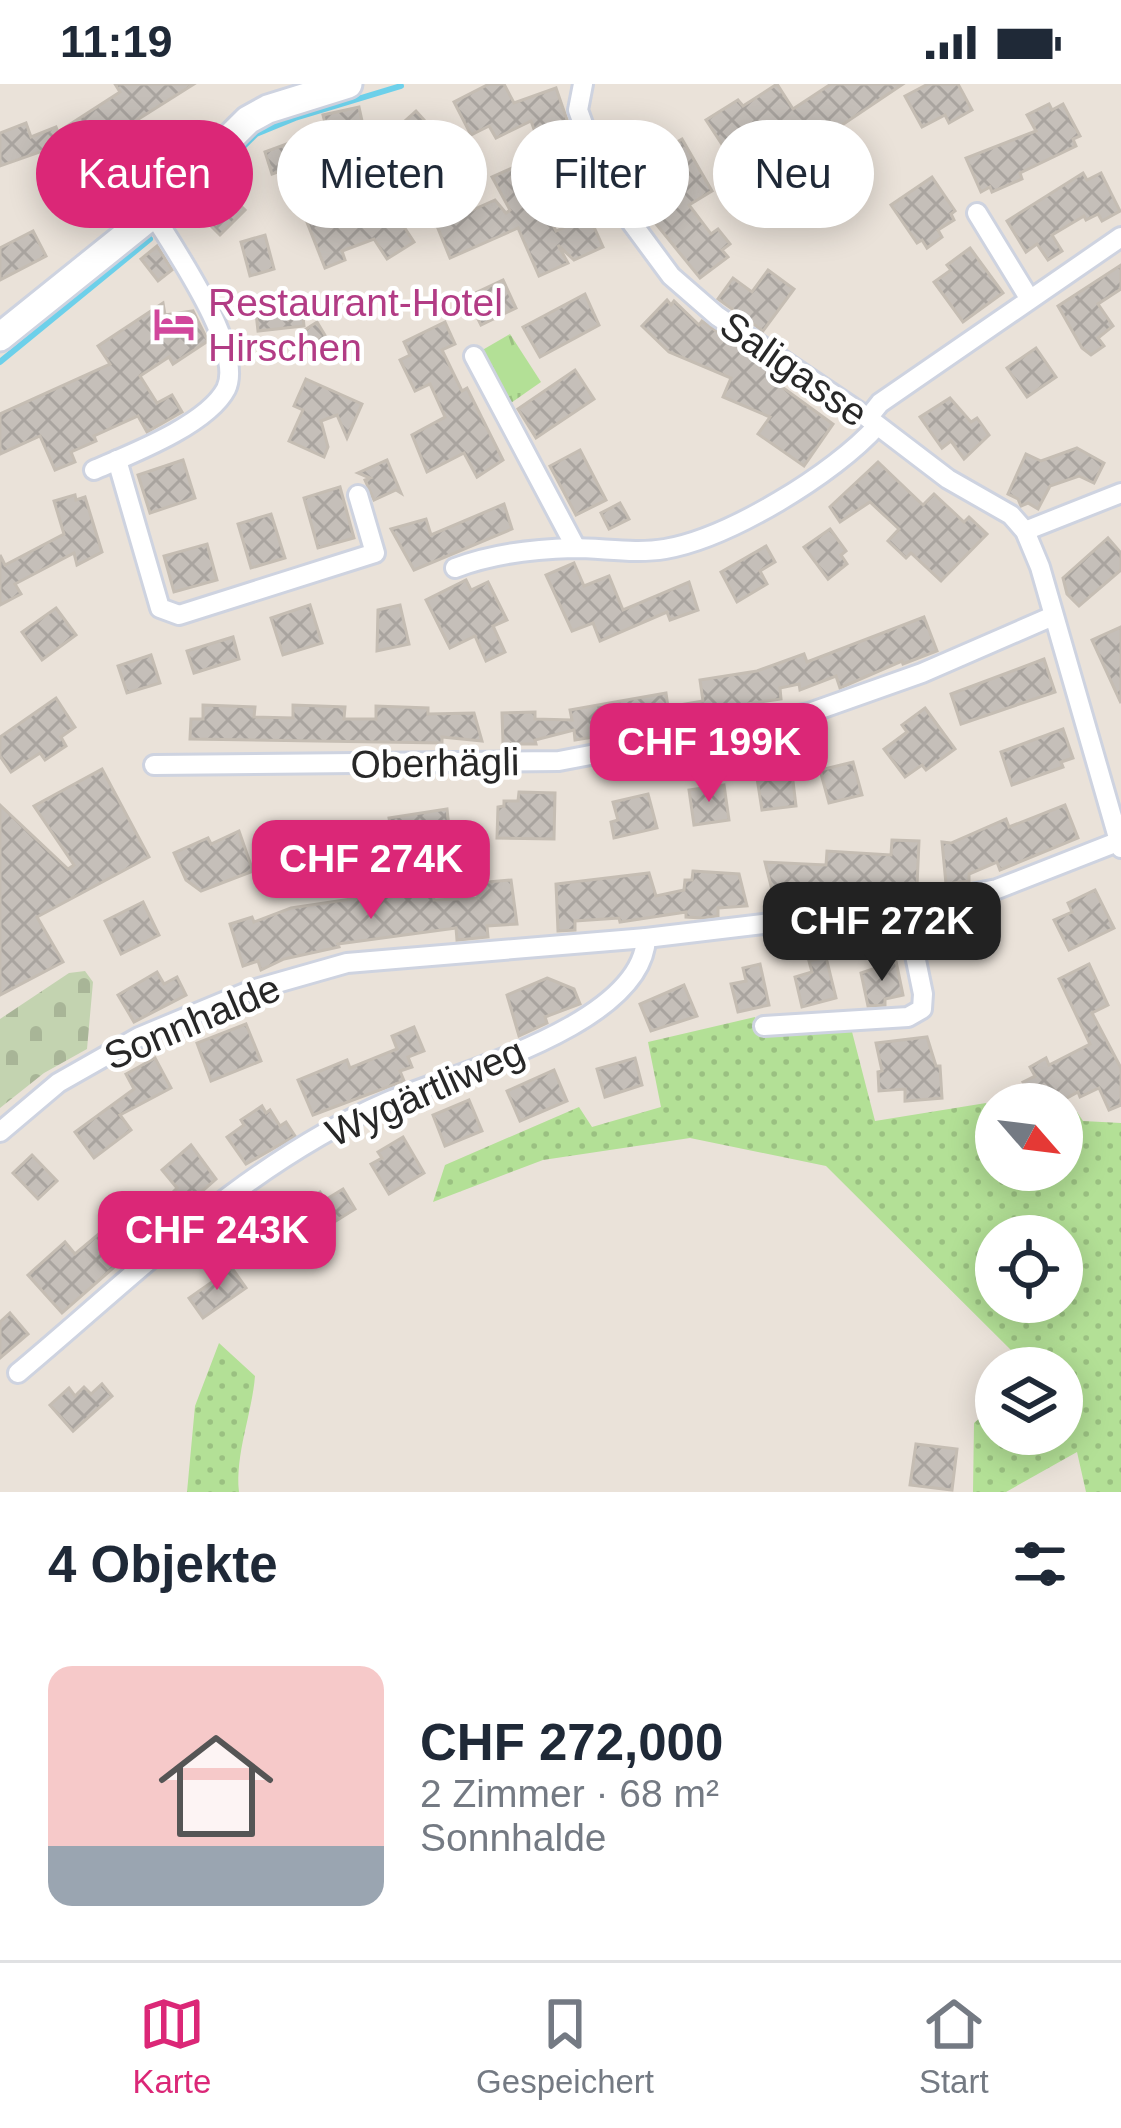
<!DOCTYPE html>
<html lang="de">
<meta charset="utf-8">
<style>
body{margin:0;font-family:Helvetica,sans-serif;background:#f6f6f7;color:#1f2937;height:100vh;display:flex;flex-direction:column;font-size:45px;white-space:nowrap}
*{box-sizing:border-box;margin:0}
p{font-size:39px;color:#747a83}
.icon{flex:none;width:66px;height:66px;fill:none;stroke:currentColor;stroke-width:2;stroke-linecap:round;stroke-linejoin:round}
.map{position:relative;height:1408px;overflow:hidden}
.side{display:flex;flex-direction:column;background:#fff;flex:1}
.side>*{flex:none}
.top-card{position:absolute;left:36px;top:36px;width:1050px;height:108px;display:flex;gap:24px}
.needle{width:78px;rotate:118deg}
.tools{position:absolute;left:975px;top:999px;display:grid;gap:24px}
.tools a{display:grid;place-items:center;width:108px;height:108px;border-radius:50%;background:#fff;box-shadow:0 6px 30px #0003;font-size:60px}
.price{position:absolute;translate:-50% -102px;padding:0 27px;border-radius:24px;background:#db2777;color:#fff;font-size:39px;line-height:78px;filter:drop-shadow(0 3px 6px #0008)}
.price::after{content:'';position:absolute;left:50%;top:72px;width:36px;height:27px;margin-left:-18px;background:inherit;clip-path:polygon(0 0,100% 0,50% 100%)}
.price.on{background:#222;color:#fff}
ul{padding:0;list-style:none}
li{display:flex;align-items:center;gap:36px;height:300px;padding:0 48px}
li span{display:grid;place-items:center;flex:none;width:336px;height:240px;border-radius:24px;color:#555}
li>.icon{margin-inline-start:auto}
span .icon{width:144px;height:144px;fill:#fffc;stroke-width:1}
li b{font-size:51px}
h2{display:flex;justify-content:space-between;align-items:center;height:144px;padding:0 48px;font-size:51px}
.pill{padding:0 42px;border-radius:54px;background:#fff;box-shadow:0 6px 30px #0003;font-size:42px;line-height:108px}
.pill.on{background:#db2777;color:#fff}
.status{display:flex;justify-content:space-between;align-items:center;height:84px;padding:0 60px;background:#fff;direction:ltr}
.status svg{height:33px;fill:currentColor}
.tabs{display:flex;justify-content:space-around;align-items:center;height:168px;border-top:3px solid #e0e1e3;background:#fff;font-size:33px;color:#747a83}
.tabs a{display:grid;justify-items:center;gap:6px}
.tabs .on{color:#db2777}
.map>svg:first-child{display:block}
.grass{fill:url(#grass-dots);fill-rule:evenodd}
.cemetery{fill:url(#cemetery-stones)}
.park{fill:url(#park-tufts)}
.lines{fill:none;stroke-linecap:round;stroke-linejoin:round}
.stream{stroke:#6dd0ea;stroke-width:6}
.building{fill:url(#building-cross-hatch);stroke:#c5bdb3;stroke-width:3}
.minor-casing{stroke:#ced3e0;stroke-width:24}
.secondary-casing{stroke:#ced3e0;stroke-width:33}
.minor{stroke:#fff;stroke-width:18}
.secondary{stroke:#fff;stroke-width:27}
.labels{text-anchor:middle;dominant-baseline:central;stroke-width:9;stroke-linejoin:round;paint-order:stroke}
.hotel-label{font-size:39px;fill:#b23c85;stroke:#fff;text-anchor:start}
.street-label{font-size:39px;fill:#272727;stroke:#fff}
</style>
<div class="status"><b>11:19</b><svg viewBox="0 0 49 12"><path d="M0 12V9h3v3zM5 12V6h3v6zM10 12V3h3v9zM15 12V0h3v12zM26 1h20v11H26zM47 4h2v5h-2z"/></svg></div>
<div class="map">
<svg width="1121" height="1408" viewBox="0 0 1121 1408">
<defs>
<pattern id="grass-dots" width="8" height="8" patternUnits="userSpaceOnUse" patternTransform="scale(3)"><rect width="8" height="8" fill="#b3e096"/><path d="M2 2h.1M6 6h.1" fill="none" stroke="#9ac081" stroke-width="1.8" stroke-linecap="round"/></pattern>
<pattern id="cemetery-stones" width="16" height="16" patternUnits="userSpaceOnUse" patternTransform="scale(3)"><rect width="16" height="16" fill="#c3d3b0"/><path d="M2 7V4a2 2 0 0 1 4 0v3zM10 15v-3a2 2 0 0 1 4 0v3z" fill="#a8b597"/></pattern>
<pattern id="park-tufts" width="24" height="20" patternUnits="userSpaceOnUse" patternTransform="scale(3)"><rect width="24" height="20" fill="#b3e096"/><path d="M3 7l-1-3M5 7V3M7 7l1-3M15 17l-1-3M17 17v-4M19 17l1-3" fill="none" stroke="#9ac081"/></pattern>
<pattern id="building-cross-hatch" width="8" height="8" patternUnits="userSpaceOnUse" patternTransform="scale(3)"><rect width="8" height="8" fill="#c5bfb9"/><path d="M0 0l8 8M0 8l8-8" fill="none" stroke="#a9a49f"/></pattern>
</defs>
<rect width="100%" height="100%" fill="#eae2d9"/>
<!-- grass -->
<g class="grass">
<path d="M 755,933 L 761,948 L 850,940 L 875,1037 L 986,1019 L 996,1037 L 996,1086 L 1062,1086 L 1062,1036 L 1077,1028 L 1083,1037 L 1121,1039 L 1121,1408 L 1086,1408 L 1077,1368 L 1006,1408 L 973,1408 L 974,1339 L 996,1320 L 996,1350 L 1062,1350 L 1062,1284 L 1029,1284 L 826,1082 L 690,1054 L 543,1076 L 433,1118 L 445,1081 L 579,1023 L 592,1043 L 661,1023 L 648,958 ZM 996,1152 L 1062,1152 L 1062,1218 L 996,1218 Z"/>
<path d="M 219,1259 L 255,1292 C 252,1330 235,1370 239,1408 L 187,1408 L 195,1322 Z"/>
</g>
<!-- cemetery -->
<polygon class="cemetery" points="85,887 93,898 87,965 44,989 0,1024 0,935 69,889"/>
<!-- park -->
<polygon class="park" points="510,250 541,298 508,321 479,268"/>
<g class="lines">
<!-- stream -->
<g class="stream">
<polyline points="170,135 256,50 295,34 401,2"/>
<polyline points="0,278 150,155"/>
</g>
</g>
<!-- building -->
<g class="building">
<polygon points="115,0 194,0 118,48 154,104 125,129 117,135 103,110 117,102 85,52 0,82 0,49 26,39 31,53 56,43 58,48 120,8"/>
<polygon points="489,0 504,0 514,19 556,4 574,56 542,67 531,37 496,54 489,42 471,51 454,18"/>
<polygon points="777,0 793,25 831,0 903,0 793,74 788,66 744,94 706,36 738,16 743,22"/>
<polygon points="928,0 958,0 972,26 949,39 945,31 922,43 905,12"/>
<polygon points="1049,20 1052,26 1063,20 1080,52 1073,55 1076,62 1020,89 1022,95 992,108 990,103 981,108 966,74 1036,47 1027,31"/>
<polygon points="359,23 369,69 416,27 444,58 398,94 405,105 387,117 414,158 387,175 374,155 342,167 345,176 325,184 286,85 272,90 265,68 295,57 308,94 336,84 323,31"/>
<polygon points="682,55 712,107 689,121 711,150 718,145 730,160 722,166 728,173 700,194 656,140 626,89"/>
<polygon points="512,84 527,119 540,113 556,147 589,132 603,163 574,176 558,161 568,179 539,192 518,144 450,174 437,142 495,116 506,129 510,126 492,93"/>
<polygon points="1083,89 1087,96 1101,89 1120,127 1102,137 1098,130 1086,136 1084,132 1052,151 1062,167 1048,176 1037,160 1026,168 1007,137"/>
<polygon points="221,92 238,109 233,114 245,126 220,151 191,122"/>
<polygon points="932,93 955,127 951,130 954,136 938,146 942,153 927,164 922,156 917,159 891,121"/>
<polygon points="33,147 46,172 0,196 0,164"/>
<polygon points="265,151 274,185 250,192 241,158"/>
<polygon points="157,162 172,186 158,197 141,175"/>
<polygon points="970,164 1003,209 963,238 934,198 951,186 947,181"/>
<polygon points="1121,181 1121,205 1098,220 1113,242 1098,254 1104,262 1091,271 1082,264 1058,222"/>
<polygon points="768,186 794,205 763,247 718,215 733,194 752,208"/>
<polygon points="503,196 516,224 481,241 467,213"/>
<polygon points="585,210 599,241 540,273 523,243"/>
<polygon points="301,214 304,242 258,247 255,220"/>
<polygon points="667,216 671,221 674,217 699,241 702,237 774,287 771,295 833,340 804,382 758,350 770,333 723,313 731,294 669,268 642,242"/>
<polygon points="163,219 165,231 193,227 208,257 173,280 169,273 140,292 157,319 172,311 182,328 147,348 138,332 94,352 96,357 71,368 75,378 55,386 40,352 0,370 0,330 110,280 98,262"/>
<polygon points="317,238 326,253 308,263 300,249"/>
<polygon points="445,238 455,260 442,266 462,307 467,304 503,376 477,393 464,369 427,388 412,351 445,333 430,300 415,307 400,276 410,271 404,258"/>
<polygon points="1036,264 1056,293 1027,313 1007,284"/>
<polygon points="575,286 594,315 536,354 518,325"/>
<polygon points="306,295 362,320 347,354 337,331 321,337 328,363 324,373 289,357 303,326 294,322"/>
<polygon points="950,314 971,338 977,334 989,351 964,375 951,357 942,364 920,333"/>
<polygon points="1077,364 1104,379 1094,399 1079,392 1050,402 1038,425 1028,419 1021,422 1018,415 1008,410 1026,370 1041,377"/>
<polygon points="580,366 606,416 576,431 550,382"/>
<polygon points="183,376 195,414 150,429 138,391"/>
<polygon points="387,376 401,409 396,406 374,416 365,396 370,394 358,389"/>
<polygon points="878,378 923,421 934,410 964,438 969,433 987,450 941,497 911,469 906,474 888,457 899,445 870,418 840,438 830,423"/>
<polygon points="340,403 354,454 318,464 304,414"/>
<polygon points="75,411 76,416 85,413 102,468 77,481 74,469 15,500 21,510 0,521 0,471 5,481 64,450 54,417"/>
<polygon points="620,419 629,435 609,445 601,429"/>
<polygon points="504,420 512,445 414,486 391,445 426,435 431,451"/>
<polygon points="271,430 285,474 251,484 238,440"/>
<polygon points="830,445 846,467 841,471 847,480 828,495 804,463"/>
<polygon points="1108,454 1121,469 1121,486 1079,522 1067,510 1063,494"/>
<polygon points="207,460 217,496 174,508 164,472"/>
<polygon points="766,462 775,478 760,487 767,500 737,518 721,488"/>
<polygon points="574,479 584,502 609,492 623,526 689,498 698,526 670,536 667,528 600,557 593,539 572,547 546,491"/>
<polygon points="466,496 471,506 488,498 507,536 493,542 505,568 486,577 475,552 450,564 426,516"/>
<polygon points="310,521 322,559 283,571 271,534"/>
<polygon points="400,521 409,560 377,567 378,526"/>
<polygon points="56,524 76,551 42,576 22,548"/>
<polygon points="924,533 937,567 903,580 902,577 840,604 836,592 800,606 799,600 780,604 781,615 727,623 728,631 575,656 574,646 535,656 536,660 503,660 502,629 535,628 535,635 572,636 570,626 666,609 668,623 703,617 700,596 757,587 804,570 807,578"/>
<polygon points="1121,543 1121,619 1092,556"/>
<polygon points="233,553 239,575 194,589 187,567"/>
<polygon points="151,571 160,599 127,609 118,582"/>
<polygon points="1044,575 1055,608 961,640 951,610"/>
<polygon points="56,614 75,643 61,653 66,662 45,676 40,669 11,688 0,672 0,653"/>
<polygon points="203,621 255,623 254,633 293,634 293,621 345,623 344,635 376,635 376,622 428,624 428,630 474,629 482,657 442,653 442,659 190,655 191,635 203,635"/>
<polygon points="925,624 955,665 926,686 922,681 905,693 884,665 907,648 902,641"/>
<polygon points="1063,645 1073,674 1061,678 1063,683 1012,701 1001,668"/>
<polygon points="853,678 862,711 829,719 820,686"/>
<polygon points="102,685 149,773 37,833 63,878 0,911 0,721 68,785 74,781 34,722"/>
<polygon points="792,689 796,722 762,726 757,694"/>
<polygon points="724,701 729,736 694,741 689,706"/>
<polygon points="519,708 555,709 554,755 497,754 498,723 504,722 504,717 518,717"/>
<polygon points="648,710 657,744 614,754 611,738 618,736 613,718"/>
<polygon points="1065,721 1078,754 1000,786 997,778 969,790 969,797 946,800 942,758 951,759 1006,735 1009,743"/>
<polygon points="447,725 450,754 394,763 389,734"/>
<polygon points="324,745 350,760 387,755 388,766 327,781 321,778 305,782 286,769 297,751"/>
<polygon points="239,747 253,787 201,807 186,796 174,769 208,754 211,760"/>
<polygon points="892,756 919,757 917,802 868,800 868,805 850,804 850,814 798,811 798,815 774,814 765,778 826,781 827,767 891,771"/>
<polygon points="693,787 739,790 747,822 718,824 718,832 702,834 686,833 686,828 620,838 619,834 575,837 575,846 558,847 556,800 649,789 656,812 684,806 685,796 692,796"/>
<polygon points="511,796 517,840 487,842 488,853 457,856 456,844 338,860 339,863 284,875 261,886 258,877 243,882 230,840 252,833 254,838 291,824 432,803 434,816 478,814 476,799"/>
<polygon points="1095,806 1114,844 1069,866 1054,836 1072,828 1068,819"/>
<polygon points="143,818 159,851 121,870 105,837"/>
<polygon points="826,873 836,914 802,923 795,893 812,888 809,877"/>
<polygon points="896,877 903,911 885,915 885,921 868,922 861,889"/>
<polygon points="760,880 769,921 738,928 731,900 746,897 743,884"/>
<polygon points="1089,880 1108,921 1092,929 1121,984 1121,1021 1109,1026 1099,1004 1080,1013 1078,1008 1056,1020 1036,1020 1023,998 1035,992 1030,983 1046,974 1049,981 1090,960 1059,895"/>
<polygon points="157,888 164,900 177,893 186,911 134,938 118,911"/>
<polygon points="547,894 574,905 580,920 545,933 547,939 519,952 507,911"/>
<polygon points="684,901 697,932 651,947 640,920"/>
<polygon points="246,940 261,977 211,997 197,959"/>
<polygon points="414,943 424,967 408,973 412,983 400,987 404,997 313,1031 298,996 347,976 350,984 397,965 392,952"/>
<polygon points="927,953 936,982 940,982 942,1014 905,1017 905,1005 879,1007 878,988 882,987 876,959"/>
<polygon points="155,974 171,1004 120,1031 131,1046 94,1074 75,1048 134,1005 126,990"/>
<polygon points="635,974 642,1001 605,1013 597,985"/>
<polygon points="554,986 567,1017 520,1037 507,1007"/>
<polygon points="469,1016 482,1047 445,1062 433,1031"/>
<polygon points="262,1022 266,1029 270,1026 280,1042 286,1038 295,1052 246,1080 227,1053 244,1041 241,1036"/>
<polygon points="403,1053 424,1089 389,1110 371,1080 382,1074 378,1068"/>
<polygon points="191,1061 216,1095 182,1125 170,1111 177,1104 162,1086"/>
<polygon points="32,1071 57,1097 38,1115 13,1089"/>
<polygon points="343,1105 355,1125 323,1145 306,1117 320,1108 325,1116"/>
<polygon points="132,1122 154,1148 62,1229 28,1191 65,1158 75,1170"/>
<polygon points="232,1184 246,1204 203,1234 189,1214"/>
<polygon points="10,1229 28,1250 0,1274 0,1238"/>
<polygon points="102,1300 112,1312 73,1347 50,1321 69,1304 75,1312 84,1303 91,1310"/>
<polygon points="916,1360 957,1365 952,1406 910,1401"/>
</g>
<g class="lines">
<!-- minor casing -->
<g class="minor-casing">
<g id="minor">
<polyline points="583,0 578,26 606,104 671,192 717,232 868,334 948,395 1011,431 1025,447 1040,483 1121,764"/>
<polyline points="977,129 1029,214"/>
<polyline points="474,272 576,464"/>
<polyline points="868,334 880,319 1121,153"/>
<polyline points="117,376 160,524 179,531 375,469 358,411"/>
<path d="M 94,386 C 131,370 207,341 226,305 C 245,266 174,165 153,130"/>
<polyline points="1025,447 1121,409"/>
<path d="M 455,484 C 492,470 534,465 573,464 C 603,464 635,470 665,465 C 729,454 834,390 877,342"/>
<polyline points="154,681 559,677 809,629 922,589 1053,532"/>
<polyline points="764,942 908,933 922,925 923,910 905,823"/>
<polyline points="0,1048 58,999 139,953 252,906 347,879 646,854 905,823 997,805 1120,757"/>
<path d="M 18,1289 C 134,1192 246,1079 387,1018 C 455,989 643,941 646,854"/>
</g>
</g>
<!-- secondary casing -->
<g class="secondary-casing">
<polyline id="secondary" points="0,253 153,130 248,36 268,25 348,0"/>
</g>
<!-- minor -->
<use href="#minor" class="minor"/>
<!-- secondary -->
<use href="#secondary" class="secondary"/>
</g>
<!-- icons -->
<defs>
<g id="hotel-bare" transform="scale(3.24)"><path d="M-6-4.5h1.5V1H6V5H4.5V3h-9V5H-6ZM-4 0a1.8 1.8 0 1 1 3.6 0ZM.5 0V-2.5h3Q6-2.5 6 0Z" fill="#d1479c" stroke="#fff" stroke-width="2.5" paint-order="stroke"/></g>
</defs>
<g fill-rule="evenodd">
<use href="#hotel-bare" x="174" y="240"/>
</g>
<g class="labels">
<!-- hotel labels -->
<g class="hotel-label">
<text x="208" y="218">Restaurant-Hotel<tspan x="208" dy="45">Hirschen</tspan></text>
</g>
<!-- street labels -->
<g class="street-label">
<text transform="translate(794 285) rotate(35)">Saligasse</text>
<text transform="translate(435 679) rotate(-1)">Oberhägli</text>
<text transform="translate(192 938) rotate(-23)">Sonnhalde</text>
<text transform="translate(425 1008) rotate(-24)">Wygärtliweg</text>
</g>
</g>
</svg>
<div class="tools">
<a><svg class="needle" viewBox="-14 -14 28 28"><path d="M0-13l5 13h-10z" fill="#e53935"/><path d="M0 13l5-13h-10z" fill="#747a83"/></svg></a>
<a><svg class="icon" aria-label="locate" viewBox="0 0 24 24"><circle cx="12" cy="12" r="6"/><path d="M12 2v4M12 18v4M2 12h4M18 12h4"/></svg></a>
<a><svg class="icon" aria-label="layers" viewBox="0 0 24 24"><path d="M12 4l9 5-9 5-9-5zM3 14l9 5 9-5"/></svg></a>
</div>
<b class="price" style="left:709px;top:721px">CHF 199K</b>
<b class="price" style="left:371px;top:838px">CHF 274K</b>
<b class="price on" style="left:882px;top:900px">CHF 272K</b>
<b class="price" style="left:217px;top:1209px">CHF 243K</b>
<div class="top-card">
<a class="pill on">Kaufen</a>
<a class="pill">Mieten</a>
<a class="pill">Filter</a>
<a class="pill">Neu</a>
</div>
</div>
<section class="side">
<h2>4 Objekte<svg class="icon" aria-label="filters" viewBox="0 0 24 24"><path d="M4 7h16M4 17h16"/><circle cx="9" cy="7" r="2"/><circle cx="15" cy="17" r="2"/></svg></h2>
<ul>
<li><span style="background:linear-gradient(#f6c9c9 75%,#9aa5b1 0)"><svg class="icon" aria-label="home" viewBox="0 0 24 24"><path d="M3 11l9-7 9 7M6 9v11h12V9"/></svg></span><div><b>CHF 272,000</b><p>2 Zimmer · 68 m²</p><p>Sonnhalde</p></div></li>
</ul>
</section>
<nav class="tabs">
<a class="on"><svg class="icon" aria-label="map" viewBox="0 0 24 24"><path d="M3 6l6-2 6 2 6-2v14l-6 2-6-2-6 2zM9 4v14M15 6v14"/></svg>Karte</a>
<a><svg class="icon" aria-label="saved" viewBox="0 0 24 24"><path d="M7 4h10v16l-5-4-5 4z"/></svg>Gespeichert</a>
<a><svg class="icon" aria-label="home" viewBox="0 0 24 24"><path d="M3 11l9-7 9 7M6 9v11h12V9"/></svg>Start</a>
</nav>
